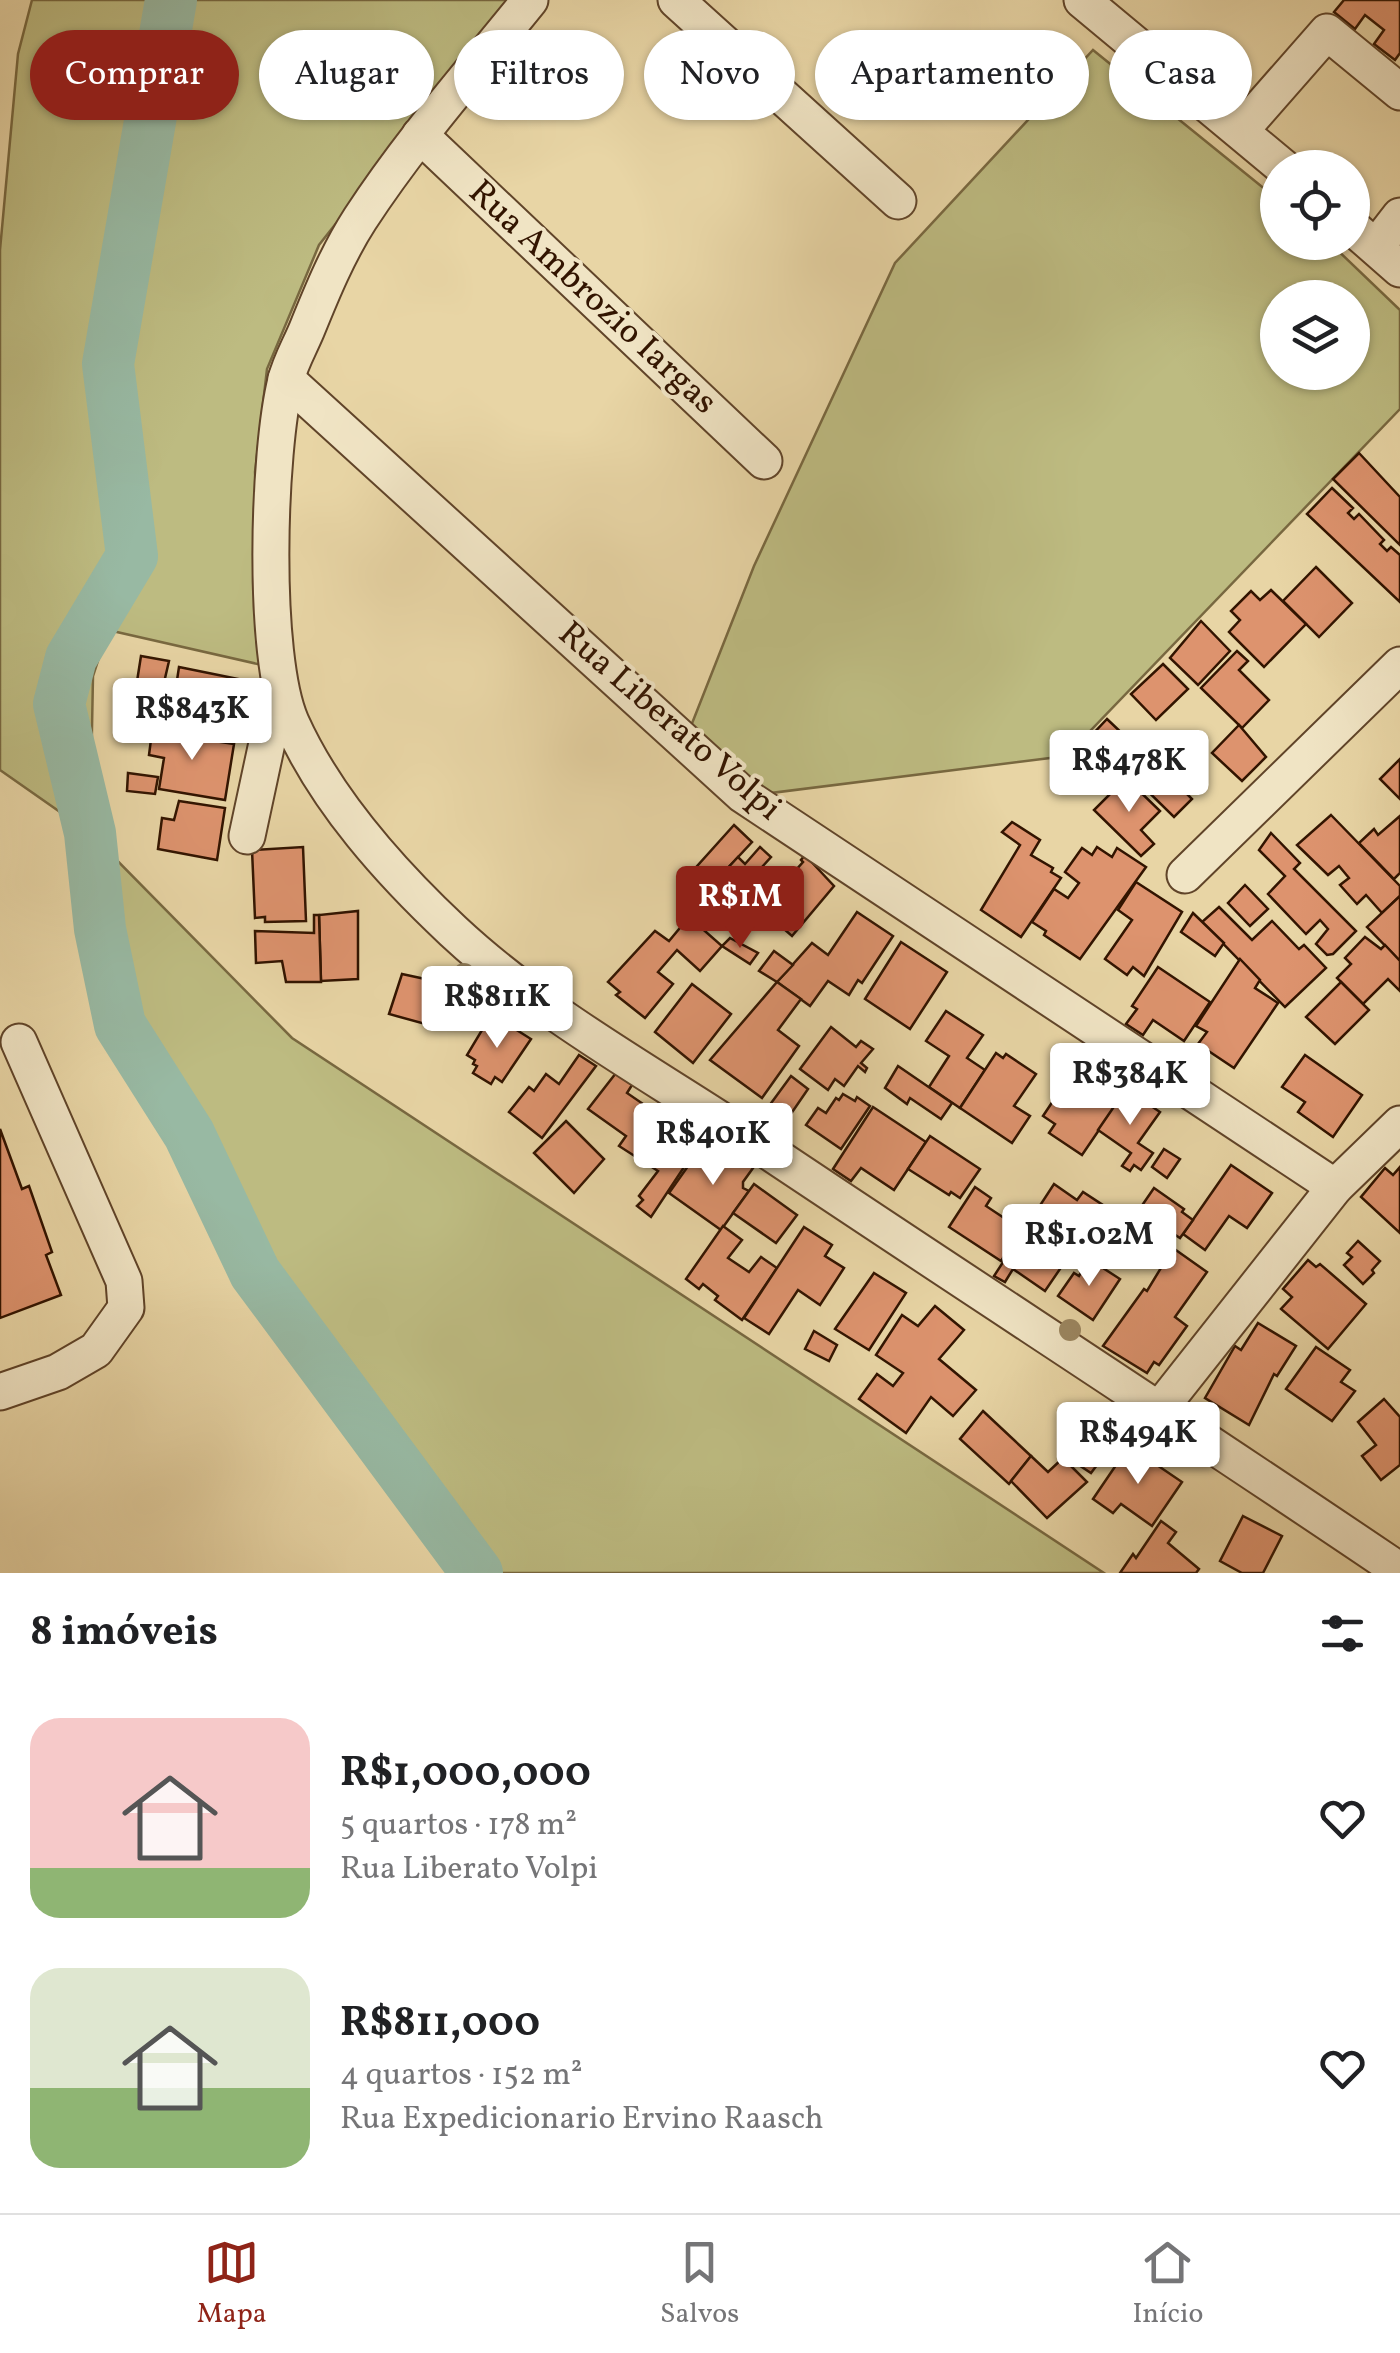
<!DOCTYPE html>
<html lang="pt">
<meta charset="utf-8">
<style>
body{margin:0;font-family:Vollkorn,serif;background:#f2f2f2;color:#202124;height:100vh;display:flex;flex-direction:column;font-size:38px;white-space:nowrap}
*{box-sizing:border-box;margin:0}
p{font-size:32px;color:#757577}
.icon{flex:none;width:55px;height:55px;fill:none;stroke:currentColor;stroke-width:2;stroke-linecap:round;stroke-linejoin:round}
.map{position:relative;height:1573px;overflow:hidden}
.drawer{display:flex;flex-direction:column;background:#fff;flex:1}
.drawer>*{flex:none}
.banner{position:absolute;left:30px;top:30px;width:1340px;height:90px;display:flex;gap:20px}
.fabs{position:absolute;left:1260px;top:150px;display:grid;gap:20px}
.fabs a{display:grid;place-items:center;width:110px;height:110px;border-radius:50%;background:#fff;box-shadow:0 2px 8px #0004;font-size:50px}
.price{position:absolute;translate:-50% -85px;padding:0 22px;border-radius:10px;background:#fff;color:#222;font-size:32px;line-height:65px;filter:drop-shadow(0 2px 5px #0008)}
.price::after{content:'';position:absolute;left:50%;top:60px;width:30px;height:22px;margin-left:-15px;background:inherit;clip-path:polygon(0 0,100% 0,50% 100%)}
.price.current{background:#8f2418;color:#fff}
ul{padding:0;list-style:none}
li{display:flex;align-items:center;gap:30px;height:250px;padding:0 30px}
li span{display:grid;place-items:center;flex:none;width:280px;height:200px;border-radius:30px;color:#555}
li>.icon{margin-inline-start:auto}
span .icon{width:120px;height:120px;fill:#fffc;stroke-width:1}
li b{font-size:42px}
h2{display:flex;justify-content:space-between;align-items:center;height:120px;padding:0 30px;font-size:42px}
.chip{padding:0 35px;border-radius:45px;background:#fff;box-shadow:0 2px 8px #0004;font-size:35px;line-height:90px}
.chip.current{background:#8f2418;color:#fff}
.tabs{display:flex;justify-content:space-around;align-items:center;height:140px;border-top:2px solid #e0e0e0;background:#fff;font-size:28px;color:#757577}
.tabs a{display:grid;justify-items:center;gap:5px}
.tabs .current{color:#8f2418}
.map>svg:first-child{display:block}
.green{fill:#bdbb81;stroke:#786840;stroke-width:2.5;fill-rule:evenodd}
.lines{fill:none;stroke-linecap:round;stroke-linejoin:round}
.river{stroke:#98b9a3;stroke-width:52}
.building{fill:#dd936e;stroke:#321400;stroke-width:2.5}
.minor-casing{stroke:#604429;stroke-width:39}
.minor{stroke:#f0e4c4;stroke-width:35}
.tree{fill:#9b8660}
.labels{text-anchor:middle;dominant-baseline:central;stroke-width:8;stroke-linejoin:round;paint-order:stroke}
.street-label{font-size:35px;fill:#321400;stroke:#f0e4c4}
</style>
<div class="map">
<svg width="1400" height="1573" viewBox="0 0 1400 1573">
<rect width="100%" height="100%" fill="#e8d5a5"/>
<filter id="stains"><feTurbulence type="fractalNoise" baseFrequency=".002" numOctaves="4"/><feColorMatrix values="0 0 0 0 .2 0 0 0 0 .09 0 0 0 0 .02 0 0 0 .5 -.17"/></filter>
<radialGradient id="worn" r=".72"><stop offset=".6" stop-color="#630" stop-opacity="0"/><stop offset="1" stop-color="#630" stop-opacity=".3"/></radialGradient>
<!-- green -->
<g class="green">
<polygon points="32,0 513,0 319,245 267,369 255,472 262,665 108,630 93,676 90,833 292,1038 1104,1573 458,1573 465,1557 255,1273 189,1134 120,1025 100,930 90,833 0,770 0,250 18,54"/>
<path d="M 1093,50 L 1277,199 L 1278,242 L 1330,243 L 1400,310 L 1400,409 L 1066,756 L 755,795 L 691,726 L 754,566 L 895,263 ZM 1278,298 L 1352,298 L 1352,372 L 1278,372 Z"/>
</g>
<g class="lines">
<!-- river -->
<polyline class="river" points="171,0 108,364 132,556 71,658 59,704 90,833 100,929 120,1025 189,1134 255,1273 477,1573"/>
</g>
<!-- building -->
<g class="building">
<polygon points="1344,0 1400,0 1400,53 1395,60 1374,44 1384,30 1365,15 1355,29 1334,12"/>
<polygon points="1359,453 1400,497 1400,545 1333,479"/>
<polygon points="1332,488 1353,508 1348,513 1354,519 1359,514 1384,540 1380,544 1387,551 1391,547 1400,555 1400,602 1307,514"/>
<polygon points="1316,567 1352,603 1319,637 1283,601"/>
<polygon points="1271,590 1306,624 1264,667 1229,632 1240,620 1231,611 1251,591 1260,600"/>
<polygon points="1201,621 1230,651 1198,685 1170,658"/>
<polygon points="1237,651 1248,661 1239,670 1269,700 1242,728 1201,688"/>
<polygon points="141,656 169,661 156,717 132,713"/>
<polygon points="1163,664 1188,689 1156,720 1131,694"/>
<polygon points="179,667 238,679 228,730 171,720"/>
<polygon points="1107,719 1126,737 1110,754 1091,736"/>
<polygon points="153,724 177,729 175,735 234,744 225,800 159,789 164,758 149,755"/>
<polygon points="1239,725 1266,757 1242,781 1212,753"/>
<polygon points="1091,736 1110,754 1092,772 1087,768 1065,790 1052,777"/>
<polygon points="1151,737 1198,783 1187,794 1192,799 1174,817 1122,766"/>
<polygon points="1400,759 1400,799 1380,779"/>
<polygon points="128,773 158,777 155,794 127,791"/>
<polygon points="1126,778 1160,811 1141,830 1154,844 1141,856 1094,810"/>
<polygon points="179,801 225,808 217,860 158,849 162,818 174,820"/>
<polygon points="1331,815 1400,886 1400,896 1382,913 1366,895 1357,904 1340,885 1349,878 1339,866 1328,875 1297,845"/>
<polygon points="1400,816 1400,873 1394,879 1359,843 1374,829 1378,835"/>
<polygon points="1012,822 1040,840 1031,855 1053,868 1051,872 1061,878 1021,937 981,910 1020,845 1002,832"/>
<polygon points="734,825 752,842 698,900 681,884"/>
<polygon points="1271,833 1300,863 1294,869 1356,931 1333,954 1327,955 1316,944 1328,929 1320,920 1306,934 1268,894 1285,876 1259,850"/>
<polygon points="303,847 306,921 265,922 265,917 255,918 252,850"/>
<polygon points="760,847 771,857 717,917 698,900 738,857 745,864"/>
<polygon points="1097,847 1112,857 1117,848 1146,867 1080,959 1044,935 1046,931 1032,922 1054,889 1068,898 1079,883 1065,872 1082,848 1092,855"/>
<polygon points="805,855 834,886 792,936 761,909 803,862 801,860"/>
<polygon points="769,869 782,881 734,933 717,917 757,872 762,877"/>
<polygon points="1136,882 1182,912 1144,976 1133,967 1127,975 1105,959 1132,920 1118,910"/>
<polygon points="1245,885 1268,909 1250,926 1228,903"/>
<polygon points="1400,896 1400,961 1367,927"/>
<polygon points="1219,907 1252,940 1272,921 1299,949 1304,945 1326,968 1285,1007 1202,922"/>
<polygon points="358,911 358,979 321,981 319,915"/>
<polygon points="857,912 893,936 862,983 858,980 849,995 828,981 810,1006 777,982 812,943 828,955"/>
<polygon points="1193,913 1224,943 1215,956 1181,932"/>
<polygon points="314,915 319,915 321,982 286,982 282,961 256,963 255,931 314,933"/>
<polygon points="689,917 722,946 700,971 677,950 658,972 673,984 645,1018 616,995 620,992 608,982 655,931 669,941"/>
<polygon points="1365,937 1381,949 1385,945 1400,961 1400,991 1388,979 1363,1004 1337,978 1351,964 1345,958"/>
<polygon points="730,938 758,953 750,964 722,946"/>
<polygon points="901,942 947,972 910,1029 865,999"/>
<polygon points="774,951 793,965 777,982 759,971"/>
<polygon points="1240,959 1260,980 1255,988 1278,1003 1234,1068 1198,1044 1207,1032 1196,1026"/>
<polygon points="1158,967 1210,1002 1184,1041 1153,1020 1143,1035 1126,1024 1137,1009 1132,1006"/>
<polygon points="402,974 453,985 440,1028 389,1014"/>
<polygon points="777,982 801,999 778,1030 799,1046 762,1098 710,1060"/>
<polygon points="1341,982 1369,1010 1335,1044 1306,1017"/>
<polygon points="692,984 731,1014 693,1063 655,1032"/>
<polygon points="946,1011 983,1035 967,1058 985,1070 960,1108 929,1087 949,1056 926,1041"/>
<polygon points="488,1020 497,1026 501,1020 531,1039 502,1082 495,1077 491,1084 473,1073 477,1066 473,1064 475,1060 467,1055"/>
<polygon points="831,1027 856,1047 861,1041 873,1049 861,1063 867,1068 865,1072 858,1066 844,1086 835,1079 828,1090 800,1069"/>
<polygon points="996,1053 1003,1058 1006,1054 1036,1074 1014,1106 1030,1116 1012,1143 960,1108"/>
<polygon points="579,1055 596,1066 542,1138 509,1112 529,1087 534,1091 546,1074 559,1084"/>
<polygon points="1305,1055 1362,1095 1333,1137 1298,1112 1305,1102 1282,1087"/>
<polygon points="898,1066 952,1103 941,1119 910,1098 907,1104 885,1088"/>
<polygon points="616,1073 632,1085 627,1093 700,1143 651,1217 637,1206 643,1200 639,1196 658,1171 619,1146 626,1136 588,1109"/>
<polygon points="791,1076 808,1089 784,1124 773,1116 777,1112 769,1106"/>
<polygon points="1069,1077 1081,1085 1085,1080 1118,1102 1082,1155 1049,1133 1055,1124 1043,1116"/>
<polygon points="1126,1089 1160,1112 1138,1143 1153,1153 1141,1170 1134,1165 1130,1171 1122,1166 1131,1153 1098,1130"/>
<polygon points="843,1094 855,1101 857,1097 870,1106 841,1149 806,1125 818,1108 826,1113 836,1098 839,1100"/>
<polygon points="873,1107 926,1142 894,1190 861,1168 851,1181 833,1169"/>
<polygon points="566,1121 604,1159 574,1193 534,1153"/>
<polygon points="0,1129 22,1189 29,1186 52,1252 46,1255 61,1295 0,1318"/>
<polygon points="930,1136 980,1169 960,1198 951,1192 949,1195 908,1169"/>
<polygon points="1164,1149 1180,1159 1167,1178 1152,1167"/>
<polygon points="698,1152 720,1167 730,1153 753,1168 743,1182 743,1188 749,1191 721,1230 669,1193"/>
<polygon points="1231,1165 1272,1193 1247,1228 1229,1216 1205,1250 1183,1234"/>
<polygon points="1400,1167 1400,1233 1361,1197 1385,1168 1393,1175"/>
<polygon points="754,1184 797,1215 776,1243 733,1213"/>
<polygon points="1054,1184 1077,1200 1083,1192 1112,1211 1089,1248 1079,1241 1045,1291 1013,1269 1005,1282 994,1276"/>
<polygon points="975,1187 991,1198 986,1206 1022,1230 1001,1261 949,1227"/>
<polygon points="1154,1188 1184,1209 1182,1212 1193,1220 1180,1238 1163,1227 1154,1239 1130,1223"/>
<polygon points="723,1226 742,1240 728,1258 749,1272 761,1257 777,1268 742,1320 715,1300 718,1296 703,1284 699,1289 686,1279"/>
<polygon points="804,1227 832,1245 825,1256 844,1268 820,1305 798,1290 769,1334 744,1318"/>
<polygon points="1358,1241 1380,1261 1372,1270 1374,1273 1363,1284 1344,1265 1352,1257 1347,1253"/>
<polygon points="1173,1248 1207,1272 1175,1317 1187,1326 1159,1365 1154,1362 1147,1373 1103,1346 1144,1289 1147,1291"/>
<polygon points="1089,1259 1120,1279 1093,1320 1058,1296 1074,1273 1079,1276"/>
<polygon points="1308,1260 1316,1267 1320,1264 1366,1304 1328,1349 1281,1309 1292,1297 1283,1289"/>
<polygon points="874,1273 906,1293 869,1350 835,1329"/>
<polygon points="935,1306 964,1330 939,1359 976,1390 953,1416 931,1397 906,1433 859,1399 877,1374 893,1386 903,1373 876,1355 902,1315 918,1326"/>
<polygon points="1258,1323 1296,1346 1277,1376 1274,1374 1249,1425 1205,1398 1235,1346 1241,1350"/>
<polygon points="814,1331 837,1345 829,1361 805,1349"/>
<polygon points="1316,1347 1350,1370 1341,1382 1355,1391 1332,1421 1286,1389"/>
<polygon points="1384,1399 1400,1417 1400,1465 1381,1480 1362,1456 1376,1445 1358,1422"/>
<polygon points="983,1411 1031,1456 1009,1484 960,1439"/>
<polygon points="1095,1411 1120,1427 1118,1432 1121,1433 1091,1473 1062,1454 1090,1412 1093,1414"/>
<polygon points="1129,1446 1182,1482 1152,1526 1121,1504 1113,1513 1093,1499"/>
<polygon points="1031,1456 1048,1472 1063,1458 1087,1482 1047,1518 1011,1481"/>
<polygon points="1243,1516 1282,1536 1263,1573 1242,1573 1220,1561"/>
<polygon points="1161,1521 1176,1532 1168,1543 1199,1569 1196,1573 1120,1573 1133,1554 1136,1558"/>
</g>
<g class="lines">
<!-- minor casing -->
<g class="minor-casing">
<g id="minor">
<path d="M 530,0 C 472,72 410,142 360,219 C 338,253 322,292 307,329 C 300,346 290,363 286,380 C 268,451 262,656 291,722 C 327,802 390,872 453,931 C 543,1015 651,1073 753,1141 C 968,1285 1186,1426 1400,1571"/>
<polyline points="676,0 898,201"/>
<polyline points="1082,0 1284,168"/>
<polyline points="1241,130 1327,32 1400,92"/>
<polyline points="420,135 764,461"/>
<polyline points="1352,227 1400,269"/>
<polyline points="1376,247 1400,216"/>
<polyline points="286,379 743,795 1335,1187"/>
<polyline points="247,836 279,687"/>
<polyline points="1185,875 1400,665"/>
<polyline points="0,1392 58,1372 96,1350 126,1308 124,1281 19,1042"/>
<polyline points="1158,1411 1335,1187 1400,1124"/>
</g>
</g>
<!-- minor -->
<use href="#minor" class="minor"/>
</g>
<!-- trees -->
<g class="tree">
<circle cx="464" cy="974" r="11"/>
<circle cx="1070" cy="1330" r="11"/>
<circle cx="1136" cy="1423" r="11"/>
</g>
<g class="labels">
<!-- street labels -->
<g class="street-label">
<text transform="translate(592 298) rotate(43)">Rua Ambrozio Iargas</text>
<text transform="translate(669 722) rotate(41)">Rua Liberato Volpi</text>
</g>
</g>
<rect width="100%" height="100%" filter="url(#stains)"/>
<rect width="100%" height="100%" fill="url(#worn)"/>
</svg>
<div class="fabs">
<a><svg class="icon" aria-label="locate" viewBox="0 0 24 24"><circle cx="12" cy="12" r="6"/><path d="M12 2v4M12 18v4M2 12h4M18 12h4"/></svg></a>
<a><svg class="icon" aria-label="layers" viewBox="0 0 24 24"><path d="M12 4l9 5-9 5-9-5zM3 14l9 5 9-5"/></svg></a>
</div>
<b class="price" style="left:192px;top:763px">R$843K</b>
<b class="price" style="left:1129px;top:815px">R$478K</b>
<b class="price current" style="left:740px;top:951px">R$1M</b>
<b class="price" style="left:497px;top:1051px">R$811K</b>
<b class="price" style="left:1130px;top:1128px">R$384K</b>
<b class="price" style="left:713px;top:1188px">R$401K</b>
<b class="price" style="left:1089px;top:1289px">R$1.02M</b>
<b class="price" style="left:1138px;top:1487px">R$494K</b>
<div class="banner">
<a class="chip current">Comprar</a>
<a class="chip">Alugar</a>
<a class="chip">Filtros</a>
<a class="chip">Novo</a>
<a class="chip">Apartamento</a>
<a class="chip">Casa</a>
</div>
</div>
<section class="drawer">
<h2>8 imóveis<svg class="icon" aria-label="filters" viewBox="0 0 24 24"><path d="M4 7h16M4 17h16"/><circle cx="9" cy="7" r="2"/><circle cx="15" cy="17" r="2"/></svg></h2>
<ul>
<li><span style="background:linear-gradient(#f6c9c9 75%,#8fb573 0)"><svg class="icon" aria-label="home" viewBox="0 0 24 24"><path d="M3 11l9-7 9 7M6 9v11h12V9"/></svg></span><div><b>R$1,000,000</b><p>5 quartos · 178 m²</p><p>Rua Liberato Volpi</p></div><svg class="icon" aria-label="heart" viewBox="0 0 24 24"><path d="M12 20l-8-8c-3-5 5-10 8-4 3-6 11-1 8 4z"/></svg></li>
<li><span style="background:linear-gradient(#dfe7d0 60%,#8fb573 0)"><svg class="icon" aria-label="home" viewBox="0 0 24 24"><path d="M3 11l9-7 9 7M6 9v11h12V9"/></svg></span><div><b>R$811,000</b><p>4 quartos · 152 m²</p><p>Rua Expedicionario Ervino Raasch</p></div><svg class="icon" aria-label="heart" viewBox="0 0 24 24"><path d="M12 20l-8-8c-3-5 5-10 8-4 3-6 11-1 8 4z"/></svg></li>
</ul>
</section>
<nav class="tabs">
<a class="current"><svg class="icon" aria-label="map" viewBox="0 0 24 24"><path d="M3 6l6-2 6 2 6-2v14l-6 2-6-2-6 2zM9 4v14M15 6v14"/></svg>Mapa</a>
<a><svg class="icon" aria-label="saved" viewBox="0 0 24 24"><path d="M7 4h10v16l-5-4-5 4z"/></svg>Salvos</a>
<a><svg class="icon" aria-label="home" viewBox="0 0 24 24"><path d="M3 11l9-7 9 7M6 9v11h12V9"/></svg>Início</a>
</nav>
